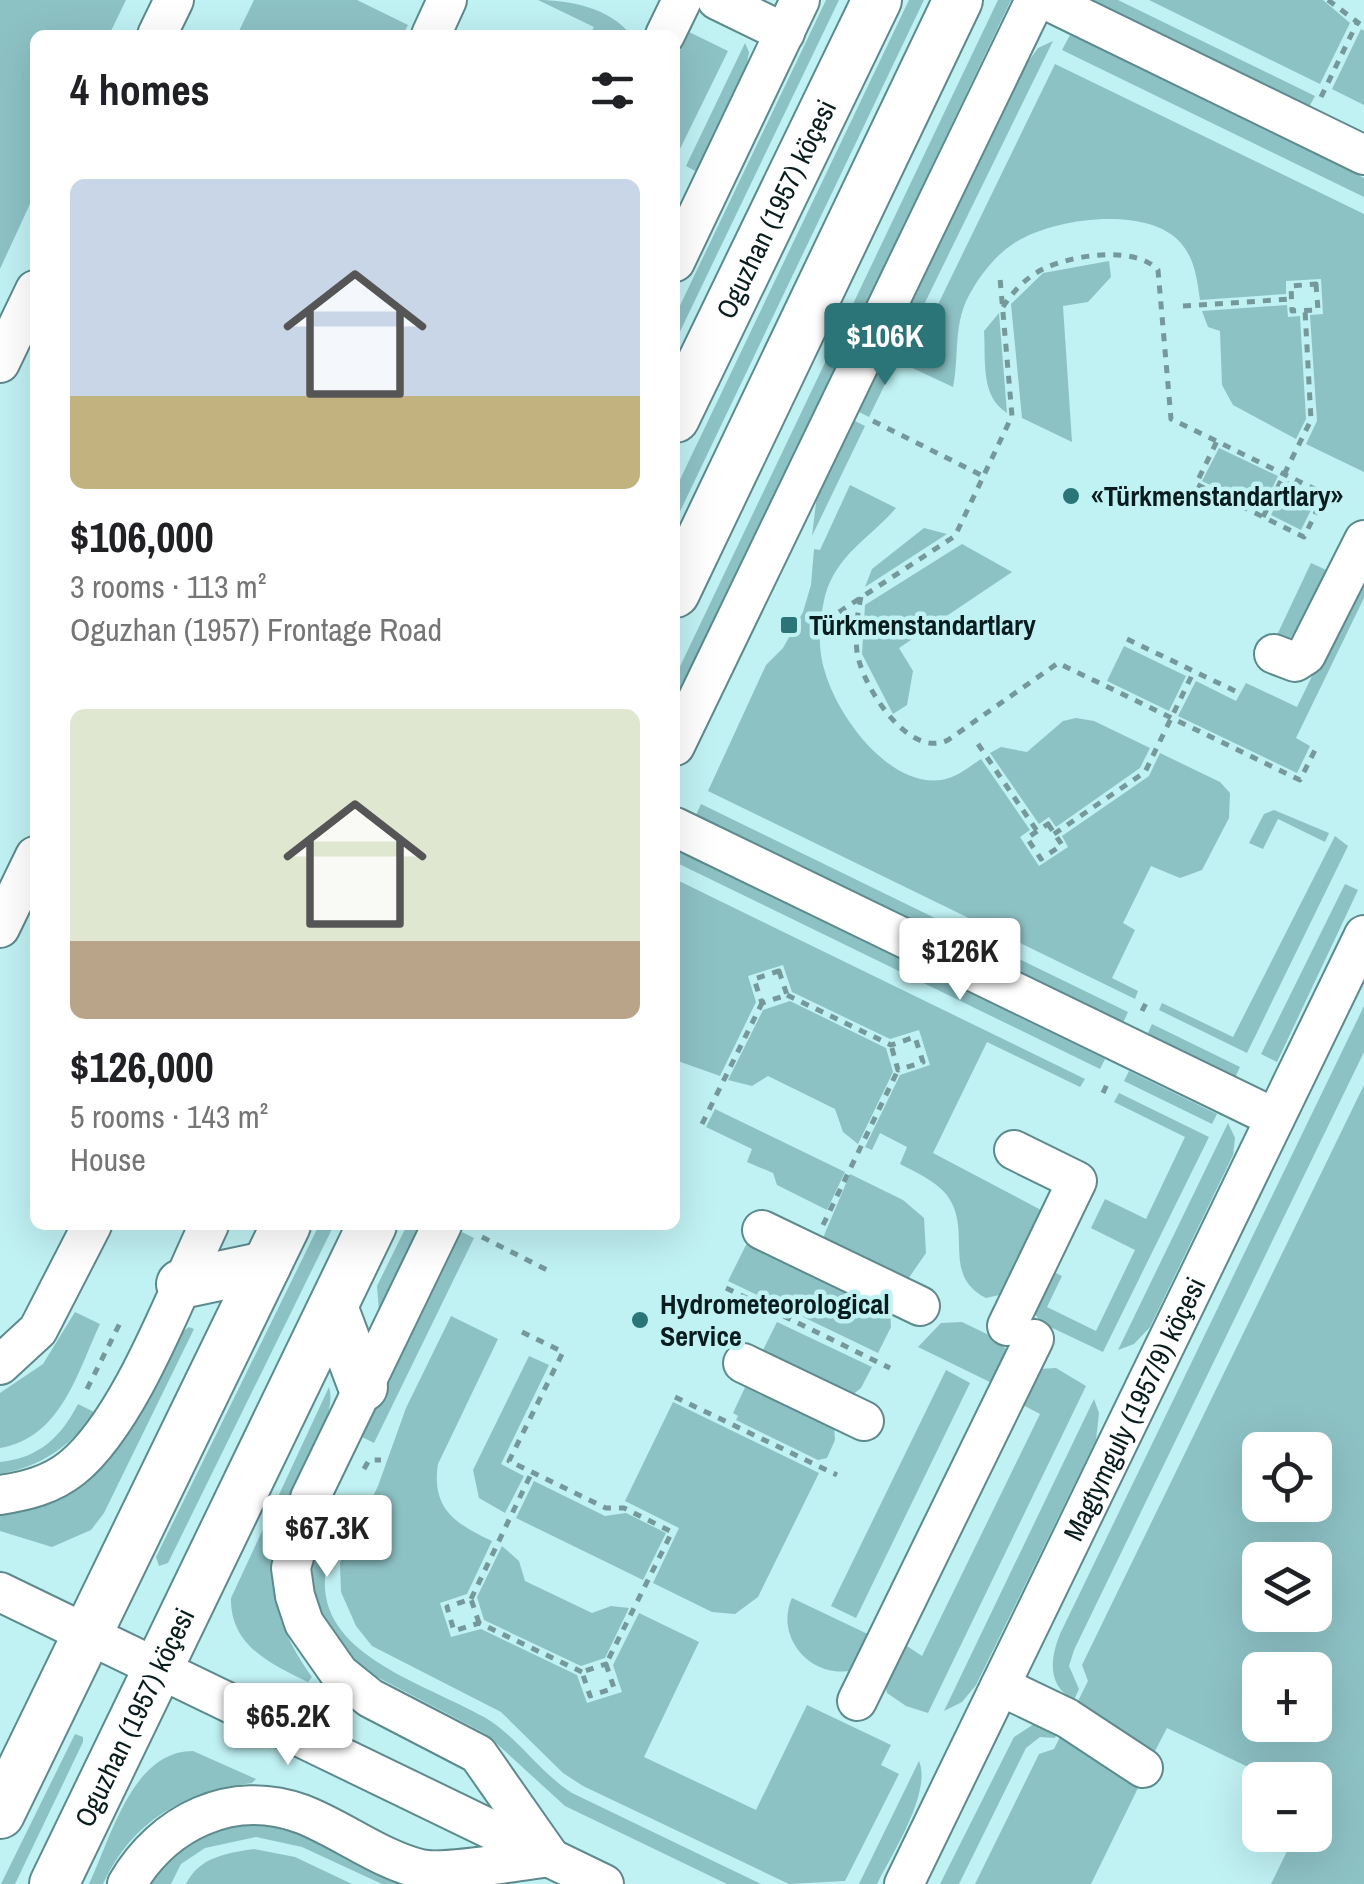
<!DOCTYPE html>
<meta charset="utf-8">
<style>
body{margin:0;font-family:"Archivo Narrow",sans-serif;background:#f2f2f2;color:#202124;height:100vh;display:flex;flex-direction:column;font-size:38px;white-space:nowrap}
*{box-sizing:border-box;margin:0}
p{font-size:32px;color:#757577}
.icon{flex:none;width:55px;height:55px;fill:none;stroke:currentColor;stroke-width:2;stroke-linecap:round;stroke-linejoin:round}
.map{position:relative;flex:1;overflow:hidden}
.drawer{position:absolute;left:30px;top:30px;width:650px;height:1200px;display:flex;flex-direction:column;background:#fff;border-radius:15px;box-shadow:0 10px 40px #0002}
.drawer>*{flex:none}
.tools{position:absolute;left:1242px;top:1432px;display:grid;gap:20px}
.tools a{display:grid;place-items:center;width:90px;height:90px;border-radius:15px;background:#fff;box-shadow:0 10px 40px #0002;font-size:50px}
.price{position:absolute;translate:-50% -85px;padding:0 22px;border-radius:10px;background:#fff;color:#222;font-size:32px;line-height:65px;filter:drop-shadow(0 2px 5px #0008)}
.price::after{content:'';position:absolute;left:50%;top:60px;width:30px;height:22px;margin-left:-15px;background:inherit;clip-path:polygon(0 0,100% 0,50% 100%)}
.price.active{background:#2b7579;color:#fff}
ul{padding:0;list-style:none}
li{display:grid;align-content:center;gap:20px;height:530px;padding:0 40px}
li span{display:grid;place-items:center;height:310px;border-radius:15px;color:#555}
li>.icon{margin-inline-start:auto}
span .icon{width:180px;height:180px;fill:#fffc;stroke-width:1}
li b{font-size:42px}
h2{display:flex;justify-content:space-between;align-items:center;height:120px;padding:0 40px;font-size:42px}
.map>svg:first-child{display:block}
.green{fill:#8dc2c5;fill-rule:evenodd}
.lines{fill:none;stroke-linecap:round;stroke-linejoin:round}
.minor-casing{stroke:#5d8a8d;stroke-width:42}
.major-casing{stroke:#5d8a8d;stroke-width:52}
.path{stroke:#75999b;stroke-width:5;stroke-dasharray:8 8;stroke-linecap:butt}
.minor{stroke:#fff;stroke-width:38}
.major{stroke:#fff;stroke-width:48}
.poi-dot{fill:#2b7579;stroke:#c0f1f3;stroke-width:4}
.labels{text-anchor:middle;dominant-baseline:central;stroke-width:9;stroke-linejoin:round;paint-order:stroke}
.street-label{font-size:28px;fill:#0a1d1e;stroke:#c0f1f3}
.poi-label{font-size:28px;font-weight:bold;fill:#0a1d1e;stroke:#c0f1f3;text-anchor:start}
</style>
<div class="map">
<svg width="1364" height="1884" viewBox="0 0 1364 1884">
<rect width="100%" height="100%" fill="#c0f1f3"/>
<!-- green -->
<g class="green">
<polygon points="0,0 126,0 109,35 35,35 35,193 0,269"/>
<polygon points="254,0 357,0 408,25 403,35 247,35 239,31"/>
<path d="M 538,0 C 570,0 610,8 631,35 L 590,35 L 594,27 Z"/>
<polygon points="826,0 839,0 675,342 675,316"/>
<polygon points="909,0 924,0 675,522 675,490"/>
<polygon points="998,0 1011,0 675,704 675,677"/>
<polygon points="1088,0 1118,0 1315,96 1309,107"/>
<polygon points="1149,0 1323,0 1350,23 1320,84"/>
<polygon points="1361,29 1364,31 1364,105 1332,89"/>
<polygon points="689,32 728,51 678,153 675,61"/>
<polygon points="1070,35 1364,178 1364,197 1062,50"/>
<polygon points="1053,41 869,417 857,411 1027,63 1038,48"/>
<polygon points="745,43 749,52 746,69 697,172 686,166"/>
<path d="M 1055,64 L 1364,214 L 1364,472 L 1306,444 L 1317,421 L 1310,315 L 1323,314 L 1321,279 L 1286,281 L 1286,294 L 1200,300 C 1197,279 1195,259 1180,242 C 1146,205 1051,218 1013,244 C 996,255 982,273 972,290 C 952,322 960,353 953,387 L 908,366 Z"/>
<polygon points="1109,261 1111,277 1088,302 1063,306 1072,442 1022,418 1011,304 1043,273"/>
<polygon points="1287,305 1288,317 1300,316 1306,419 1296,439 1233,405 1222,385 1220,331 1208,327 1202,311"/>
<path d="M 999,313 L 1007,413 C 980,396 986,361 984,331 Z"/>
<polygon points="853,420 865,426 812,536 817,495"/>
<polygon points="1219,448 1278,476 1262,510 1202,481"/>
<polygon points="1288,481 1318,496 1301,530 1271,515"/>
<path d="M 850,485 L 896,508 C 870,538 836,555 825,596 C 819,621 817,648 825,672 C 838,717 889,787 941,780 C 956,778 969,767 981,759 L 1030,830 L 1020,837 L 1039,866 L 1068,847 L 1062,836 L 1149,776 L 1160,753 L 1220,782 L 1230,793 L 1229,818 L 1202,870 L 1180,878 L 1151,866 L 1123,923 L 1135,930 L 1112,978 L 1138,991 L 1135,999 L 708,791 L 766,665 L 783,648 L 803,612 L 811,585 L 814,549 L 820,550 Z"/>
<polygon points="924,528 947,534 865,587 872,569"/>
<polygon points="962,544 1012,572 899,648 913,671 907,705 893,714 862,654 865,605"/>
<polygon points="1311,563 1333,573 1289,641 1277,635"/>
<polygon points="1364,569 1364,598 1296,738 1310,746 1297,773 1178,716 1196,681 1236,701 1246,683 1297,707"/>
<polygon points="1124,646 1186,676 1169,711 1107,681"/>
<polygon points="1076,718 1094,721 1150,748 1140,768 1056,827 1049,817 1039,824 990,753 1001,747 1027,752 1063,721"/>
<polygon points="701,804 1128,1012 1123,1023 696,815"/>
<polygon points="1274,810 1329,833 1325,842 1278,819 1263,849 1249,843 1264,814"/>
<polygon points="1335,836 1348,846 1247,1053 1159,1010 1162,1003 1233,1037"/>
<polygon points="678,851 1105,1059 1100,1069 675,862"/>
<path d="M 675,879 L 1085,1079 L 1080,1087 L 987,1042 L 933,1153 L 1041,1210 L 1004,1294 L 986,1298 C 940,1275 974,1229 946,1194 C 934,1180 915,1172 900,1164 L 907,1147 L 880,1133 L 872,1150 L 865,1147 L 900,1075 L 930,1065 L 919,1030 L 890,1039 L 792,992 L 783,965 L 748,976 L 756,1002 L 720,1076 L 675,1060 Z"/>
<polygon points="1345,884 1358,890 1277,1062 1261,1054"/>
<polygon points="790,1001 886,1048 893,1072 858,1144 843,1132 835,1109 768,1076 752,1086 728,1080 763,1010"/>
<path d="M 1364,1006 L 1364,1052 L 1074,1650 L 1069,1666 L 1079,1689 L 1074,1700 C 1047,1686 1050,1659 1060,1634 Z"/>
<polygon points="1152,1024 1240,1067 1235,1078 1147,1035"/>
<polygon points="1129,1071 1217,1114 1212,1124 1124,1081"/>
<path d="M 1364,1085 L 1364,1884 L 1271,1884 L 1295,1835 L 1315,1835 L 1315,1780 L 1275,1780 L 1167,1728 L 1154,1753 L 1077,1703 L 1088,1681 L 1082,1665 ZM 1260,1450 L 1315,1450 L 1315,1505 L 1260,1505 ZM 1260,1560 L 1315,1560 L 1315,1615 L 1260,1615 ZM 1260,1670 L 1315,1670 L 1315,1725 L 1260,1725 Z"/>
<polygon points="1119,1093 1209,1137 1103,1352 1042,1323 1033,1312 1050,1270 1062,1276 1047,1307 1096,1331 1135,1250 1091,1228 1105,1199 1146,1219 1185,1137 1114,1102"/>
<polygon points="715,1109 845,1172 827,1210 777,1185 773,1173 747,1162 752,1149 706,1127"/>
<polygon points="1228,1123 1235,1138 1233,1155 1150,1327 1134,1344 1118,1350"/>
<polygon points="850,1174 903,1200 924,1218 926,1253 908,1279 900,1281 820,1245"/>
<polygon points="319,1225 334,1225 168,1563 159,1566 156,1557"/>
<polygon points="407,1225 421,1225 379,1311 377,1286"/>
<polygon points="462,1232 474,1238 374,1443 362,1437"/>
<polygon points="747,1243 890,1312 891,1327 878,1353 728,1281"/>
<path d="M 75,1312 L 100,1324 C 77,1373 61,1438 0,1448 L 0,1393 L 43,1364 Z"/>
<path d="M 451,1316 L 498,1339 L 438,1464 C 431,1509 456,1524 492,1541 L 467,1594 L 440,1603 L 451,1637 L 481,1629 L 577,1675 L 587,1703 L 622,1692 L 613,1665 L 639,1613 L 699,1642 L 644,1757 L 756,1810 L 807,1705 L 891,1745 L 881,1765 L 899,1774 L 845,1881 L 789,1884 L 583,1786 L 563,1773 L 501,1712 L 372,1646 L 356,1626 L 341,1592 L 340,1563 L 378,1486 L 406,1408 Z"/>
<polygon points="777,1322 872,1367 861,1388 851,1396 759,1358"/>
<polygon points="962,1322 993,1337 1006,1349 996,1385 918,1347 941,1323"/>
<path d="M 189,1327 L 194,1329 L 104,1513 L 91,1530 L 52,1547 L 0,1531 L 0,1514 C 102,1504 137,1416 177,1336 Z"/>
<polygon points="529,1356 549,1365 501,1464 524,1476 505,1513 479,1498 473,1470"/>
<polygon points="1056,1368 1086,1386 928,1713 906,1706 887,1693 884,1678 904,1644 922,1656 1040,1414 1021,1404 1039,1369"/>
<polygon points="946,1370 970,1383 856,1618 831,1606"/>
<polygon points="748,1381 834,1426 835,1440 827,1458 818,1460 736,1420 738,1416 733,1413"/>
<path d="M 329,1387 C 335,1408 322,1427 313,1445 C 270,1532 251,1592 312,1677 L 308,1682 C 270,1664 230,1645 231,1598 Z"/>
<polygon points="1094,1399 1099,1413 1096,1440 976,1685 962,1702 944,1711"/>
<polygon points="673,1402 819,1473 758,1597 735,1614 712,1612 653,1583 679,1528 625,1501"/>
<path d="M 78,1404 L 96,1413 C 69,1446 43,1466 0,1474 L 0,1462 C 39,1458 61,1437 78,1404 Z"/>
<polygon points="534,1481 605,1516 626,1513 666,1533 643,1580 516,1518"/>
<path d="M 321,1523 L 339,1532 C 282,1645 411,1676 484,1717 C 517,1736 539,1772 572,1793 L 761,1884 L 727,1884 L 565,1806 L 486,1734 L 358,1667 L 322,1619 L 312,1588 L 313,1550 Z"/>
<polygon points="502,1546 519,1561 525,1581 592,1613 611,1606 629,1608 605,1658 581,1666 484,1620 477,1597"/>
<path d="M 792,1598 L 874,1637 L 853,1670 C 812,1680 774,1638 792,1598 Z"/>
<polygon points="1037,1722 1060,1727 1055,1738 1040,1737 1026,1748 959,1884 940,1884 1014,1737"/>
<polygon points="75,1734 83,1737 83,1742 15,1884 1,1884"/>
<polygon points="1060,1737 1138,1788 1091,1884 975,1884 1039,1754 1054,1749"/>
<path d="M 193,1751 L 256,1779 L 252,1783 C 184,1793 134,1818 103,1884 L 89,1884 C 111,1838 132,1751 193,1751 Z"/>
<path d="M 919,1761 C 932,1792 892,1854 877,1884 L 859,1884 Z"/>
<path d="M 256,1824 L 287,1828 L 422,1884 L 382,1884 L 302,1847 L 256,1837 L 205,1848 L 181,1864 L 171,1884 L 148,1884 C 182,1846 202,1828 256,1824 Z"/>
<path d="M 254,1849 L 295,1857 L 352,1884 L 186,1884 C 199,1857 227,1853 254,1849 Z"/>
</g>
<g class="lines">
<!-- minor casing -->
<g class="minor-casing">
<g id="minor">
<polyline points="717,0 785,33"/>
<polyline points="1046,0 1364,155"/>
<polyline points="157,35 174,0"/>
<polyline points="431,35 447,0"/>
<polyline points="665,35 682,0"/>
<polyline points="675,262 800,0"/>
<polyline points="0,363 35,290"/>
<polyline points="1274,654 1295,662 1306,655 1364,540"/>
<polyline points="675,746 1035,0"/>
<polyline points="675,827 1275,1118"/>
<polyline points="0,928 35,856"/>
<polyline points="762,1230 920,1306"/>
<polyline points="1007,1326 1077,1181 1014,1150"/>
<polyline points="743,1363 864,1421"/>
<polyline points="0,1365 38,1330 92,1225"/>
<path d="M 0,1495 C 26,1491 51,1485 72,1468 C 130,1421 176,1294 209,1225"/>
<polyline points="0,1592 604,1884"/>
<polyline points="1000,1686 1067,1718 1143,1768"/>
<polyline points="857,1701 1034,1339"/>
<path d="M 127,1884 C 163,1822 232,1788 302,1814 C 341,1829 379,1859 420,1869 C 444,1875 521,1860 550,1857 L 478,1754 L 370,1698 L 339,1673 L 304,1623 L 295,1596 L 291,1568 L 310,1498 L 442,1225"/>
<path id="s1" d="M 904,1884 L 1364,935"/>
</g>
</g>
<!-- major casing -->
<g class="major-casing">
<g id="major">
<path id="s2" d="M 675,418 L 877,0"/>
<polyline points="675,593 958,0"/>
<polyline points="181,1284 266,1266"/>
<polyline points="333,1307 363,1387"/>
<polyline points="0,1814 286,1225"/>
<path id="s3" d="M 54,1884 L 372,1225"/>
</g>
</g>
<!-- path -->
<g class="path">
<polyline points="1328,0 1364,27"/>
<polyline points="1321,97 1357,23"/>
<polygon points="1316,284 1318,310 1292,311 1291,286"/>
<polyline points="1183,306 1292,299"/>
<path d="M 1003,307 C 1013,291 1027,277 1043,269 C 1072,255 1135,245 1158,270 L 1171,419 L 1325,494 L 1304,537 L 1196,484 L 1217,441"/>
<polyline points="873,421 983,476"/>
<polyline points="1263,517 1311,420 1305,310"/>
<path d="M 861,597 C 857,615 855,634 857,652 C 862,686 909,760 948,740 L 1058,663 L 1300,780 L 1315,750"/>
<polyline points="839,612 955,536 1012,416 1000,278"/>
<polyline points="1127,639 1235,691"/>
<polyline points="978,744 1037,831"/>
<polygon points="1048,824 1062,845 1041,859 1027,838"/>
<polyline points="1054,834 1145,772 1194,671"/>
<polygon points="779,971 787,995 762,1003 754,979"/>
<polyline points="787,995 891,1045 915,1037 923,1062 898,1070 891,1045"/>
<polyline points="1142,1011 1149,997"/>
<polyline points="1103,1093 1109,1080"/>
<polyline points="702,1124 762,1003"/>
<polyline points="823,1225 898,1070"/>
<polyline points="482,1237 551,1272"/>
<polyline points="726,1288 890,1368"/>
<polyline points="522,1332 563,1352 509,1461 606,1508 624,1508 672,1532 606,1664"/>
<polyline points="87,1389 121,1321"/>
<polyline points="675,1397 837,1475"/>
<polyline points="364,1469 369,1460 381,1460"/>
<polyline points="471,1599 532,1472"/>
<polyline points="479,1623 471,1599 447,1607 454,1631 479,1623 582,1672"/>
<polygon points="606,1664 614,1688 590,1696 582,1672"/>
</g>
<!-- minor -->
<use href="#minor" class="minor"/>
<!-- major -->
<use href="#major" class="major"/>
</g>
<!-- markers -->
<g class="poi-dot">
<circle cx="1071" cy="496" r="10"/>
<rect x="779" y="615" width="20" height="20" rx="5"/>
<circle cx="640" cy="1320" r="10"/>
</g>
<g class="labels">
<!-- street labels -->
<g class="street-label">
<text stroke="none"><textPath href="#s2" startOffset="232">Oguzhan (1957) köçesi</textPath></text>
<text stroke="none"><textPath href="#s1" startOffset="528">Magtymguly (1957/9) köçesi</textPath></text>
<text stroke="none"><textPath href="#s3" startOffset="185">Oguzhan (1957) köçesi</textPath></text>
</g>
<!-- poi labels -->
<g class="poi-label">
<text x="1091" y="496">«Türkmenstandartlary»</text>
<text x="809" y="625">Türkmenstandartlary</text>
<text x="660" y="1304">Hydrometeorological<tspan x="660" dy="32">Service</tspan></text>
</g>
</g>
</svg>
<div class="tools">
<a><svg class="icon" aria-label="locate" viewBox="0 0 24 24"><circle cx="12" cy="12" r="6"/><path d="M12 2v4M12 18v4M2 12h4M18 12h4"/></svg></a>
<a><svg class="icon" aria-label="layers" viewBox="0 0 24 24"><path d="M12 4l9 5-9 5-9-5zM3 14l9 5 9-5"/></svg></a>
<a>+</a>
<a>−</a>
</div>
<b class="price active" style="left:885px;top:388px">$106K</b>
<b class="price" style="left:960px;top:1003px">$126K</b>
<b class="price" style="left:327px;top:1580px">$67.3K</b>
<b class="price" style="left:288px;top:1768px">$65.2K</b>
<section class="drawer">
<h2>4 homes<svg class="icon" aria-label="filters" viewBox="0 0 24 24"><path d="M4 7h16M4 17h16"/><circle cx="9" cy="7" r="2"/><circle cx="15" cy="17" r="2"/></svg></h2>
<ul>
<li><span style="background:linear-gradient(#c9d6e8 70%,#c2b280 0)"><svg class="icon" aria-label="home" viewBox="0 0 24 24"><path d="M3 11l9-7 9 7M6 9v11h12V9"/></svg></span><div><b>$106,000</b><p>3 rooms · 113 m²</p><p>Oguzhan (1957) Frontage Road</p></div></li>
<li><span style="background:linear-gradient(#dfe7d0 75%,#b9a48a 0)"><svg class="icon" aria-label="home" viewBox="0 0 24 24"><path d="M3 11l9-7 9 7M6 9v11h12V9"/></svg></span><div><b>$126,000</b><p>5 rooms · 143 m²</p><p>House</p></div></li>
</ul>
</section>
</div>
